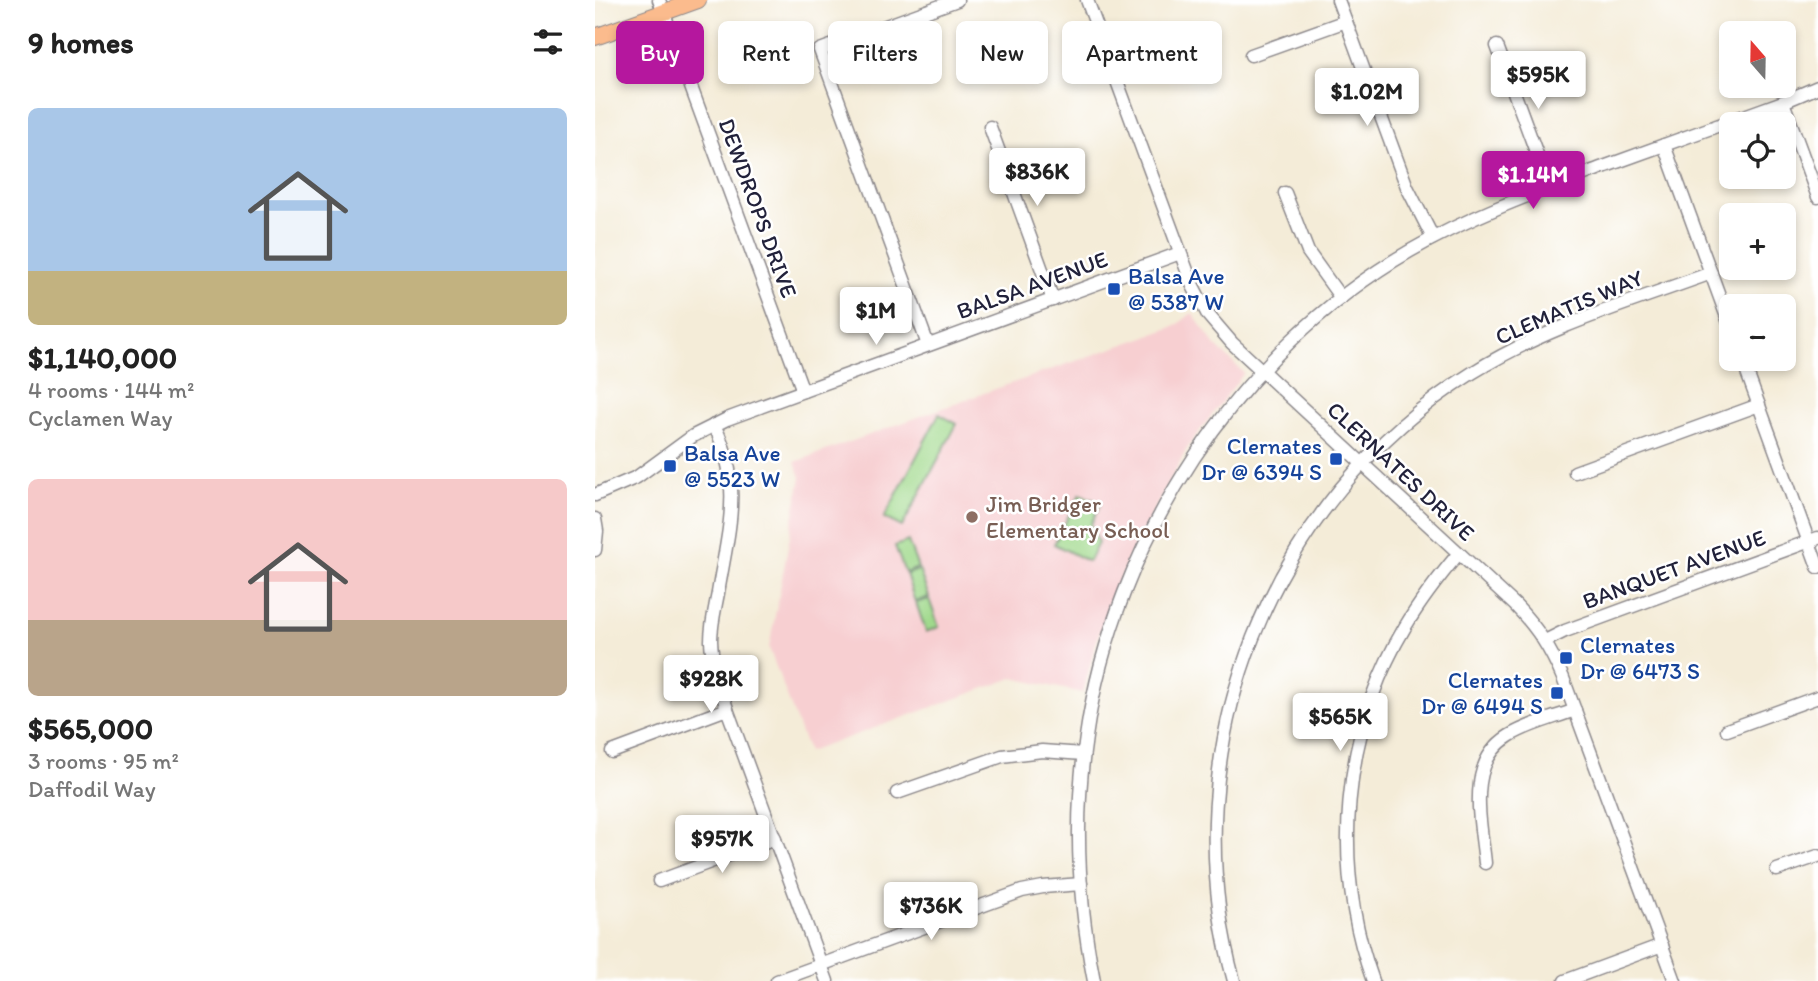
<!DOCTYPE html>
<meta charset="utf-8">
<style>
body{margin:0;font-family:Itim,sans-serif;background:#f6f6f6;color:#222;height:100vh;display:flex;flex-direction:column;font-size:26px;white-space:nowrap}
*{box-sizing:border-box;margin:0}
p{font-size:23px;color:#767676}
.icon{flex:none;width:38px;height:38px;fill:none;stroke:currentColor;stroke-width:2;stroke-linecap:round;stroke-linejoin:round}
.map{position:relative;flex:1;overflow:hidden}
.side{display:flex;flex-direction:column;background:#fff;width:595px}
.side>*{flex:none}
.banner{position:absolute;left:21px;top:21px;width:665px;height:63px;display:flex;gap:14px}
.needle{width:46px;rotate:340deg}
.controls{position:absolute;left:1124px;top:21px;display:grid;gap:14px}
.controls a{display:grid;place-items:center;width:77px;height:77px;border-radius:10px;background:#fff;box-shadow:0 4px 10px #0003;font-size:35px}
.price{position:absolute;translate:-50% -60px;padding:0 16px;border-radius:7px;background:#fff;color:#222;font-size:23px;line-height:46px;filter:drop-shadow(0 2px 4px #0008)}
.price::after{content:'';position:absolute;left:50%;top:42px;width:21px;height:16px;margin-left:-10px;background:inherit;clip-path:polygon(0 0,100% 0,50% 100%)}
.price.on{background:#b5179e;color:#fff}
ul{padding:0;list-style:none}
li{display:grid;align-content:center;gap:14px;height:371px;padding:0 28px}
li span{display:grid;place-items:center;height:217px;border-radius:10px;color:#555}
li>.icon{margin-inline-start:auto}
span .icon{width:126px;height:126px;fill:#fffc;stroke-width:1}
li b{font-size:30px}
h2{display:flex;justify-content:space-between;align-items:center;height:84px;padding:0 28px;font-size:30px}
.tag{padding:0 24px;border-radius:10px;background:#fff;box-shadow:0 4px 10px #0003;font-size:24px;line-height:63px}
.tag.on{background:#b5179e;color:#fff}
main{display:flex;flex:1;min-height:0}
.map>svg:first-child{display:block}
.built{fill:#f7cfd1}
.green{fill:#a0d98c;stroke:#617e64;stroke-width:2}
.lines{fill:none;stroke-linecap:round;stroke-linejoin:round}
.minor-casing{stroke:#8b878a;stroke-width:15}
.major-casing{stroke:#8b878a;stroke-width:18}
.minor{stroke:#fff;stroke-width:12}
.major{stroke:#fbbb8d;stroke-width:16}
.transit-dot{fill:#1a4fb4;stroke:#fff;stroke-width:2.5}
.education-dot{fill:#8d6e63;stroke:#fff;stroke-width:2.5}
.labels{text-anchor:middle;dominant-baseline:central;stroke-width:5;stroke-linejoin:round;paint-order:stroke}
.street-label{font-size:23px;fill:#22223b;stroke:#fff}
.transit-label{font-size:23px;fill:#164399;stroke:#fff;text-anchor:start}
.education-label{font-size:23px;fill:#785e54;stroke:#fff;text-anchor:start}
</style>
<main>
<section class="side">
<h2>9 homes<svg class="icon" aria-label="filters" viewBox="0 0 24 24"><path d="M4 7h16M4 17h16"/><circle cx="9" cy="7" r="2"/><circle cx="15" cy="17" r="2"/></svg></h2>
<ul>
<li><span style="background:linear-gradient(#a9c7e8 75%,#c2b280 0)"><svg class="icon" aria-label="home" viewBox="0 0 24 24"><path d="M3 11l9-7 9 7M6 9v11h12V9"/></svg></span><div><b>$1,140,000</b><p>4 rooms · 144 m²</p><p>Cyclamen Way</p></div></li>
<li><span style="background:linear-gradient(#f6c9c9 65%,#b9a48a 0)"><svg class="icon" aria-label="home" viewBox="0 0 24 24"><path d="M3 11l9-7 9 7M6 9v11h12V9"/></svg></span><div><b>$565,000</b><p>3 rooms · 95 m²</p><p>Daffodil Way</p></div></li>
</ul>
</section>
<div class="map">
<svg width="1223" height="981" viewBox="0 0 1223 981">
<rect width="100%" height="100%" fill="#fff"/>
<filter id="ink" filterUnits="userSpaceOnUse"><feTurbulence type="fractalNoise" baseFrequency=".0143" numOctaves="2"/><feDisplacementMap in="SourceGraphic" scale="14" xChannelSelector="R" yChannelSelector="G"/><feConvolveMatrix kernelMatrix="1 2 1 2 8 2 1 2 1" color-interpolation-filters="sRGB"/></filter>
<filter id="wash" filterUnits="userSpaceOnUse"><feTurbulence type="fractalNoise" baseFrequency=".00686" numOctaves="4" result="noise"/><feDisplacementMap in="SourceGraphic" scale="28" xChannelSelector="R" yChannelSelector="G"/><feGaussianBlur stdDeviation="1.57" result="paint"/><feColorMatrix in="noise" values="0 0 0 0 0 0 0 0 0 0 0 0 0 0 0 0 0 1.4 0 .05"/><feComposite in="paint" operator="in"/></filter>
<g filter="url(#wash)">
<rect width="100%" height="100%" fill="#f4ecd8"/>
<!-- built -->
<polygon class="built" points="597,313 620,345 649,373 594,445 534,557 501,642 488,693 418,678 213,752 174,648 206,477 200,462 392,392 581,326"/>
<!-- green -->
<g class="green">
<polygon points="344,414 362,424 307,527 289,518"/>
<polygon points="485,494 506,503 496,524 503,543 494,561 492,561 459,544"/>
<polygon points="313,541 323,568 310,573 300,546"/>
<polygon points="324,570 334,597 320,602 311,574"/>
<polygon points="334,599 344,627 331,632 321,603"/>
</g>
</g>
<g filter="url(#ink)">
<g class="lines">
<!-- minor casing -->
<g class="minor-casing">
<g id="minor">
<polyline points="64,0 208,391"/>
<path d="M 492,0 L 597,284 L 613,315 L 637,343 L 920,605 C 943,629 955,648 968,678 L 1080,981"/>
<polyline points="743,0 812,187 838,238"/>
<polyline points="902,46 954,187"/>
<polyline points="656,55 751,21"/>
<polyline points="1188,102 1223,197"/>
<polyline points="395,127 458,300"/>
<polyline points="1069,145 1136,328"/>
<polyline points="690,193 713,252 746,298"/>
<polyline points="333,345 225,50 362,0"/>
<polyline points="1147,359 1223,567"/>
<path d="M 119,425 C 149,484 133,531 123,593 C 120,609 116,624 116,641 C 117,664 125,686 132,709 L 232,981"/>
<polyline points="980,472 1164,405"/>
<polyline points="0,495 42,477 98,436 132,419 585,253"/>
<polyline points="0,519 2,531 0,550"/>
<polyline points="950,641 970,631 1223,538"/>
<polyline points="1132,730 1223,697"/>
<polyline points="17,752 132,709"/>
<polyline points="302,793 407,756 447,751 488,754"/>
<path d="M 890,863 C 886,821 870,763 914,736 C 933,724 959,718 980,710"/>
<polyline points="1182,870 1223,856"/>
<polyline points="64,881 180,838"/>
<polyline points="182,981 427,891 448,887 486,884"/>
<path d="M 499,981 C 483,901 479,818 491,737 C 519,541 643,350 815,251 C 877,215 944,191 1011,166 C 1070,145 1129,123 1188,102 L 1223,87"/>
<path d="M 639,981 C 575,750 674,500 877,373 C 950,327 1035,303 1116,273"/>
<path d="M 778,981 C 736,865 747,733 810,627 C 826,600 844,577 864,553"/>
<polyline points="970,981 1067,945"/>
</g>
</g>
<!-- major casing -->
<g class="major-casing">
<polyline id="major" points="0,37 103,0"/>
</g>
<!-- minor -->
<use href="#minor" class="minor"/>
<!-- major -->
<use href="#major" class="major"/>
</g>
</g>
<!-- markers -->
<g class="transit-dot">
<rect x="512" y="282" width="14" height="14" rx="3.5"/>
<rect x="734" y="452" width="14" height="14" rx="3.5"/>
<rect x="68" y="459" width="14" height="14" rx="3.5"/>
<rect x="964" y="651" width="14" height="14" rx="3.5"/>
<rect x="955" y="686" width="14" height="14" rx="3.5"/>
</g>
<circle class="education-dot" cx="377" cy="517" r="7"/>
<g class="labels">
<!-- street labels -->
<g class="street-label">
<text transform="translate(163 208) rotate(70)">DEWDROPS DRIVE</text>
<text transform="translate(437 285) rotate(-20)">BALSA AVENUE</text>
<text transform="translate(974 307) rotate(-23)">CLEMATIS WAY</text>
<text transform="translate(806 471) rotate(43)">CLERNATES DRIVE</text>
<text transform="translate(1079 569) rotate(-20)">BANQUET AVENUE</text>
</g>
<!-- transit labels -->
<g class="transit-label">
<text x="533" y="276">Balsa Ave<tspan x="533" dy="26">@ 5387 W</tspan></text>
<text x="727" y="446" text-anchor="end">Clernates<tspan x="727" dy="26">Dr @ 6394 S</tspan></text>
<text x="89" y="453">Balsa Ave<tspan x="89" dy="26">@ 5523 W</tspan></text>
<text x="985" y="645">Clernates<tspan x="985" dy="26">Dr @ 6473 S</tspan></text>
<text x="948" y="680" text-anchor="end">Clernates<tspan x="948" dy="26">Dr @ 6494 S</tspan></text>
</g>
<!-- education labels -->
<g class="education-label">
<text x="391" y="504">Jim Bridger<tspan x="391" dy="26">Elementary School</tspan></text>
</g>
</g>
</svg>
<div class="controls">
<a><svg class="needle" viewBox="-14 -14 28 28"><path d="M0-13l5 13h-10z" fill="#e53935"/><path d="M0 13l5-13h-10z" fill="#767676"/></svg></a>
<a><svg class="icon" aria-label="locate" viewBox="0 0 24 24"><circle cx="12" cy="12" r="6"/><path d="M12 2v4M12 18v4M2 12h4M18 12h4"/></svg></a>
<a>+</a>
<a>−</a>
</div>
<b class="price" style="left:943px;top:111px">$595K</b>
<b class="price" style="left:772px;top:128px">$1.02M</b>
<b class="price" style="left:442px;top:208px">$836K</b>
<b class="price on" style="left:938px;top:211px">$1.14M</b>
<b class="price" style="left:281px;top:347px">$1M</b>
<b class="price" style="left:116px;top:715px">$928K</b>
<b class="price" style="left:745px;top:753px">$565K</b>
<b class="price" style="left:127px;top:875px">$957K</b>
<b class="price" style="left:336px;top:942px">$736K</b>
<div class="banner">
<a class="tag on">Buy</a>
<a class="tag">Rent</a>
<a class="tag">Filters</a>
<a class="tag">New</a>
<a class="tag">Apartment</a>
</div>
</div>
</main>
